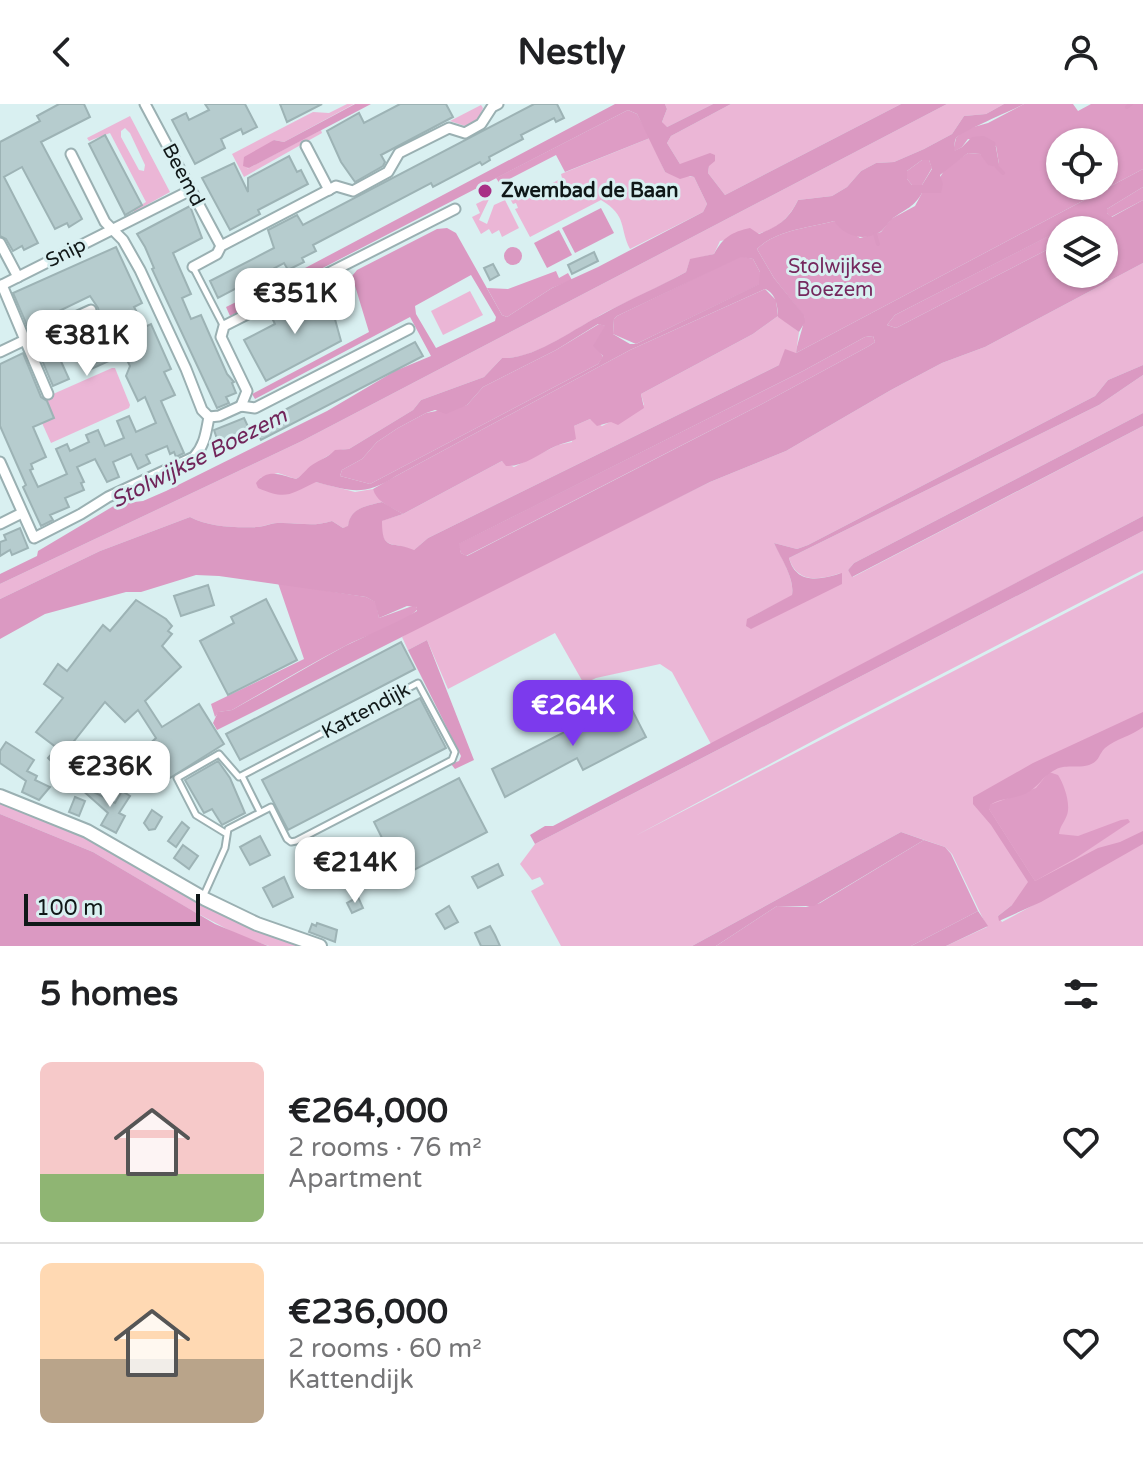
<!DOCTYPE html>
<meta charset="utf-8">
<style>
body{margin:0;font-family:"Varela Round",sans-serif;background:#f6f6f6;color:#202124;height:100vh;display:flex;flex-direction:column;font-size:30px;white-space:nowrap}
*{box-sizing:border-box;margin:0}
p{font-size:26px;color:#757577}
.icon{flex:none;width:44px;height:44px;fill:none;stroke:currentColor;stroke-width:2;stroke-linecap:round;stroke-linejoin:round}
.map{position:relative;height:842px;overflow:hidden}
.side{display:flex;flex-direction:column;background:#fff;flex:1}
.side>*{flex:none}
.fabs{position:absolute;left:1046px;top:24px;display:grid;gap:16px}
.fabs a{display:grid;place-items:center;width:72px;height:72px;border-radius:50%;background:#fff;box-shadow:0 2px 6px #0004;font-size:40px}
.scale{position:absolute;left:24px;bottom:20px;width:176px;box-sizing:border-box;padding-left:8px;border:4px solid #101818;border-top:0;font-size:22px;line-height:28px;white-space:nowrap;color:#101818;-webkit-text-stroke:6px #d9f0f1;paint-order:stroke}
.price{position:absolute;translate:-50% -68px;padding:0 18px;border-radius:16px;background:#fff;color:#222;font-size:26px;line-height:52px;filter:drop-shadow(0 2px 4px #0008)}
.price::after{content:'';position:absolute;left:50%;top:48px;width:24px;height:18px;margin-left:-12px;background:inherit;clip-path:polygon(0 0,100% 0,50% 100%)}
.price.active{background:#7c3aed;color:#fff}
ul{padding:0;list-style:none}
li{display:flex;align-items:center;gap:24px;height:200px;padding:0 40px}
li+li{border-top:2px solid #e0e0e0}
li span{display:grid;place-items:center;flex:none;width:224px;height:160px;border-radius:12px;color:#555}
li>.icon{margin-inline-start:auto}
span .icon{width:96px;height:96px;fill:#fffc;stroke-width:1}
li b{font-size:34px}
h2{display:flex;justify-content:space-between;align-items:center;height:96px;padding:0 40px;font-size:34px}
header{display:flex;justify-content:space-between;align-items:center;height:104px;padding:0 40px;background:#fff;font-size:36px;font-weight:700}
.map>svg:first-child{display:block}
.green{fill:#ebb6d6;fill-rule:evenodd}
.forest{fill:#de9cc5;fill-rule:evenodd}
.water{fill:#db99c2;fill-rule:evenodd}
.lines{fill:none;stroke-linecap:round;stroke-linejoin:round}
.stream{stroke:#db99c2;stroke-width:4}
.building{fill:#b6ccce;stroke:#9db3b5;stroke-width:2}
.lane-casing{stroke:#9ab0b2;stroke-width:9}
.street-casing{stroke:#9ab0b2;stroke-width:13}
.secondary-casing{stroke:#9ab0b2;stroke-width:16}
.lane{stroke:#fff;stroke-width:5}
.street{stroke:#fff;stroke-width:9}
.secondary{stroke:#fff;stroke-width:12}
.poi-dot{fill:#a83086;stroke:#d9f0f1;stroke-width:3}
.labels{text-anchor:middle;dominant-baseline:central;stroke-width:6;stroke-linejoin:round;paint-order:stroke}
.street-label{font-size:20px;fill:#101818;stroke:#d9f0f1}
.poi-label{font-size:20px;font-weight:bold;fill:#101818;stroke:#d9f0f1;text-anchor:start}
.park-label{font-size:20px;fill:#75285e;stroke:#d9f0f1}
.water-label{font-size:22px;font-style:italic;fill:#71255a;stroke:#d9f0f1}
</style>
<header><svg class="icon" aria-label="back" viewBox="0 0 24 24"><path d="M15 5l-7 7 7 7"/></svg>Nestly<svg class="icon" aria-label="person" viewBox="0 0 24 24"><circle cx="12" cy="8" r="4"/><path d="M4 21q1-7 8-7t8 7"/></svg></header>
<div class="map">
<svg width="1143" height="842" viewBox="0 0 1143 842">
<rect width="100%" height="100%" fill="#d9f0f1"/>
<!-- green -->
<g class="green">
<polygon points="347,0 354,0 284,38 274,36 247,65 321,26 322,29 244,73 232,50 313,8 329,9"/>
<polygon points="665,0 713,0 667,23 664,23 662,18 667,5"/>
<polygon points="731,0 901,0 725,91 708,69 709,62 680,60 667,39 671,32"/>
<path d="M 947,0 L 1004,0 L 986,10 L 964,12 L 952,30 L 924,45 L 894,58 L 876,59 L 861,67 L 847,83 L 832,92 L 798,96 C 781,131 755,131 720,137 L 714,150 L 690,156 L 686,168 C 661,182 634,194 608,207 C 579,222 535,256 502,254 L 484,273 L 421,296 L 413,306 L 349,345 C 330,344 311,366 296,375 L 278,369 L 260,374 L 316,378 L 355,388 L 373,385 L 382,398 C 366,402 350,404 348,423 L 343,424 L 332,417 C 314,423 301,419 283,419 C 274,418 266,422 258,423 C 237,424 208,423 190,413 L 100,447 L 0,495 L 0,480 L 302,337 Z"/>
<polygon points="481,1 483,4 478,16 465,22 450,17"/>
<path d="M 130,12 L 170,88 L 134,108 L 133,106 L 146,98 L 110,29 L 89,37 L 87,34 ZM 125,24 L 130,29 L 145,61 L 144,67 L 139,66 L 121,33 L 121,27 Z"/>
<path d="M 650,34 L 665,68 L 694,73 L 707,100 L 703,108 L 630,145 C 619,124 628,112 601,96 L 530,133 L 515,105 L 518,104 L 516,99 L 513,100 L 509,93 L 533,81 L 536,88 L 562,74 L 561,70 Z"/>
<polygon points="490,93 479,116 487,120 494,101 505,96 519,124 502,133 499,126 492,130 489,125 481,130 472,113 480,109 476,100"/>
<path d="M 1143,159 L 1143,261 L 1108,276 L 1095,292 L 808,441 L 797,445 L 774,439 C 781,453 795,475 792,492 L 747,515 L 841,469 C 820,476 797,480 789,454 L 1099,301 L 1143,271 L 1143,309 L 854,459 L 848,466 L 853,473 L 1143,322 L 1143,412 L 711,640 L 672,568 L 660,560 L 596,574 L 584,580 L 555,529 L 448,585 L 427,536 L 408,546 L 402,533 L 420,521 L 710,378 L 786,347 L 891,286 L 942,259 L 985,243 Z"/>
<polygon points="470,187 483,211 443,231 431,207"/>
<path d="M 778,212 L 799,228 L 796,249 L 779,261 L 428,434 L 413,447 C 392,435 382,449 381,417 L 403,410 L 502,357 L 514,363 L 558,341 L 572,338 L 574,322 L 590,315 L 602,322 L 644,301 L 641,290 L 753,230 Z"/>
<polygon points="112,264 115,264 130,301 129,304 51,339 34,301 35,298"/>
<path d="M 1143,427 L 1143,466 L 841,622 L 635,732 L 1143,469 L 1143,842 L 946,842 L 987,823 L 952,750 L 945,743 L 901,728 L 692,842 L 561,842 L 531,787 L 544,780 L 540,773 L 532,776 L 520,760 L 535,740 ZM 1041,797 L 1002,818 L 998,812 L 1012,801 Z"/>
<polygon points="0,697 93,736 302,842 269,842 242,833 191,806 93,748 0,710"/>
</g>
<!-- forest -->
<g class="forest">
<path d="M 1024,0 L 1073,0 L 1078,7 L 1091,0 L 1143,0 L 1143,65 L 796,249 C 797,238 805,220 804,212 L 774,174 L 757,145 C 776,126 809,124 834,117 L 860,134 L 881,128 L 891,115 L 915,102 L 922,89 L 939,75 L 945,65 L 968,49 L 980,50 L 999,60 L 996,42 L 968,35 L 962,43 L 953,48 L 956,34 L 963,26 L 988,19 ZM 1060,38 L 1104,38 L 1104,82 L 1060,82 Z"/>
<polygon points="628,6 637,10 650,34 565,68 556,51 500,80 496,74"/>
<polygon points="922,56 929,56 932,64 922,81 912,81 907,75 907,67"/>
<polygon points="1143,83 1143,96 1111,113 1107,109 1107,105"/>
<polygon points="1086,113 1095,115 1089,124 1060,126"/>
<polygon points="1060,126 1060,139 896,224 887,221 895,211"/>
<polygon points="741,152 753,155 760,168 760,180 636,240 613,230 614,215 617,212"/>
<polygon points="556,167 559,174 568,169 572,176 552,184 507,213 502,211 487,184 508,185"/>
<path d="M 765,185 L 776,196 L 778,212 L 753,230 L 641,290 L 644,304 L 618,321 L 611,318 L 597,322 L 590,315 L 574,322 L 576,335 C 570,338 563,339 556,342 C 540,349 524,363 506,362 L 502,357 L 403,410 C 391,403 377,399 373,385 L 396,372 L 630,246 Z"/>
<polygon points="599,220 606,222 600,248 603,253 598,260 370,380 340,372 342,366 362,355 377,338 398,324 426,309 467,301 483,283 556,246"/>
<polygon points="873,232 875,238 869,242 762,300 466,452 461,449 458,440 803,267 865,233"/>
<path d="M 278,479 L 366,493 L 376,498 L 379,514 L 415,501 L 418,505 C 400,523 370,529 347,541 C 308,561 270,584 232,606 L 219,608 L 215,613 L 211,600 L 304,555 Z"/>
<path d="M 1049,668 L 1058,671 C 1064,680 1071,700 1067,711 C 1064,719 1060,722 1059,730 L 1078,732 L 1121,716 L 1128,715 L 1130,718 L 1076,754 L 1035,777 L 989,705 L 989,701 L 1036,684 Z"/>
<polygon points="924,736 945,743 951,750 978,807 911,842 716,842 777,802 806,803 820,799"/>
</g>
<!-- water -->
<g class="water">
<polygon points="355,0 371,0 249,64 243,62 244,53 274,36 284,38"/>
<path d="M 615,0 L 665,0 L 667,5 L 662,18 L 667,23 L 713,0 L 731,0 L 671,32 L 667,39 L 680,60 L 710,49 L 715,51 L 715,57 L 709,62 L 708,69 L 725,91 L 901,0 L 947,0 L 302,337 L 0,480 L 0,470 L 37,452 L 38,447 L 117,400 L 143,397 L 166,387 L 327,307 L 395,267 L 431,252 L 410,213 L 255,295 L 252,290 L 369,228 L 352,172 L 357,166 L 437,125 L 447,124 L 456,129 L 502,211 L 507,213 L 552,184 L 598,163 L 703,108 L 707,100 L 694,73 L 690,72 L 680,75 L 665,68 L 637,10 L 628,6 L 230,212 L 226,203 L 307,163 ZM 471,171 L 496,213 L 495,217 L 436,244 L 416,210 L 415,202 Z"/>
<path d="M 1004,0 L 1024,0 C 1013,6 960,28 956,34 C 954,38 955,42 954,47 L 962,43 L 972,33 L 984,32 L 995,38 L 999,60 L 997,63 L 988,61 L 980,50 L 968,49 L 940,71 L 943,80 L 941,89 L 922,89 C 914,103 906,105 893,114 C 888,118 885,125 880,128 C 863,138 844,132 834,117 C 809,124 776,126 757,145 L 774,174 L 804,211 L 805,218 L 799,228 L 778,213 C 778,203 776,189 765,185 L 630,246 L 396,372 C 364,393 350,387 316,378 C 289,391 286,396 258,384 L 256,379 C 268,364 280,371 296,375 C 303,371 306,365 312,361 C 321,355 327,354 335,346 L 349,345 L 413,306 L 421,296 L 484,273 L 502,254 C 533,256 575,224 603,210 C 630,195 659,183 686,168 L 690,155 L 714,150 C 723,133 732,128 750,124 L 759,130 C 779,122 789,115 798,96 L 832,92 L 847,83 L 861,67 L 876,59 L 894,58 L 924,45 L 952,30 L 964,12 L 986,10 ZM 922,56 L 929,56 L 932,65 L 922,81 L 912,81 L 907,75 L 907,67 ZM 741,153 L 753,155 L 760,168 L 759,180 L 636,240 L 630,240 L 613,230 L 614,215 L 617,212 ZM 598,220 L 605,222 L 593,242 L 603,252 L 598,260 L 370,380 L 340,372 L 342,366 L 362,355 L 377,338 L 398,324 L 426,309 L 435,306 L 446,310 L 467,301 L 483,283 L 556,246 Z"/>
<path d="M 1143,65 L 1143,83 L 1107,105 L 1107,109 L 1112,113 L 1143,96 L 1143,159 L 985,243 L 942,259 L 891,286 L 786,347 L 710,378 L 217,626 L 213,619 L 218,608 L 232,606 C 270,585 307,563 345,542 C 369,530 393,521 417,507 L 417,503 L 407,502 L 379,514 L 375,498 L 366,493 L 219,472 L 196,471 L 141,488 L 126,488 L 45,510 L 0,535 L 0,495 L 100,447 L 190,413 C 208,423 237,424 258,423 C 267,422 274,418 283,419 C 301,419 314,423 332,417 L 343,424 L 348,422 C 350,404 366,402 382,398 L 403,410 L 382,417 C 382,449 392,436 414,446 L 428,434 L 779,261 L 785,245 L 796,249 ZM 1086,113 L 1095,116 L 1086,126 L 1104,126 L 1104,170 L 1060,170 L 1060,139 L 896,224 L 887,221 L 895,211 ZM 873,232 L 875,238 L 869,242 L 762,300 L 467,452 L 461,449 L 459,440 L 803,267 L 865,233 Z"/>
<polygon points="601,104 614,129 575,149 562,124"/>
<polygon points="559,126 572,151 547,164 534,139"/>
<circle cx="513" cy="152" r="9"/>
<path d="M 1143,261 L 1143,271 L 1099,301 L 789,454 C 796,481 821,476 842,469 L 842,480 L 751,525 L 746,522 L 747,515 L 792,491 C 795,474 780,453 774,439 L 797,445 L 808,441 L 1095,292 L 1108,276 Z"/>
<polygon points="1143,309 1143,322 852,473 848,466 854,459"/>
<polygon points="1143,412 1143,427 535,740 530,731 545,722 553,722"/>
<polygon points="427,536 474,656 455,665 451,660 459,657 461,652 408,546"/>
<path d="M 1143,608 L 1143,623 C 1132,632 1115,635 1105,644 C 1098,651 1100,657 1089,661 C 1077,665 1065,659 1053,667 C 1042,673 1039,683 1025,690 C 1013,695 1001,694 990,701 L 989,705 L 1035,777 L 1098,744 L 1120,738 L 1143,727 L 1143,740 L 1041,798 L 999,817 L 998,812 L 1012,801 L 1028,778 L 991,721 L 973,700 L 973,693 L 1033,659 Z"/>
<polygon points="0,710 93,748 215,820 268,842 0,842"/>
<polygon points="901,728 924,736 814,802 777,802 716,842 692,842"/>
<polygon points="978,807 988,822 946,842 911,842"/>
</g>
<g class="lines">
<!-- stream -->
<g class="stream">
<polyline points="1127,3 1131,0"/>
<polyline points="997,63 1003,69"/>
<polyline points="875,130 878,140"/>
</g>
</g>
<!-- building -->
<g class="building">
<polygon points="59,0 84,0 90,13 41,38 82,115 69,123 67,119 55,125 22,63 4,73 38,139 24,146 22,142 13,147 6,135 0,132 0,38 40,17 37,12"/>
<polygon points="205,0 245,0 257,23 243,30 241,25 221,35 225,44 195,60 172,16 186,9 189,16 209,6"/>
<polygon points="280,0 322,0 287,18"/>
<polygon points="400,0 446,0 453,13 381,51 385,58 383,62 355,78 341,58 327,27 359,9 364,19"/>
<polygon points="534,0 557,0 564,14 556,18 554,14 521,31 523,35 489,53 490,56 482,61 480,58 433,83 431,79 313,141 316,147 302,154 304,158 288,166 284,159 218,194 210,177 274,144 268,126 297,111 303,121"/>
<polygon points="105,31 142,101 125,111 89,40"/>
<polygon points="289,52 297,68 301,66 308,80 258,106 260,110 230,126 202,74 234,59 248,88 248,74"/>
<polygon points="190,102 202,134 173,149 191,190 182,194 191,215 201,211 227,270 234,278 232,279 236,289 226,293 229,299 217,304 152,165 154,164 145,143 137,130"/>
<polygon points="116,143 142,199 134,203 145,223 151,220 171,265 164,268 175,291 161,297 184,349 176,353 174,348 170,350 167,342 146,351 150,359 138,365 131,350 113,358 119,373 107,378 95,355 77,363 84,378 81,379 84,386 65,394 69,403 50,411 53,416 41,422 23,383 26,381 0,322 0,260 23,249 41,293 47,297 54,314 33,323 46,353 31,360 33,365 30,366 38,383 67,370 56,345 67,340 70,347 89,338 86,331 98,326 105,342 124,334 117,317 129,312 136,328 156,319 145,293 138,297 126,272 130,262 124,250 87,267 69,226 100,213 98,204 90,192 59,207 60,210 29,226 13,189"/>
<polygon points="594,148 598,157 572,170 568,161"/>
<polygon points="493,160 499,171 490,176 484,164"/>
<polygon points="328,190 341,237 266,277 244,236 275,220 271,212 282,203"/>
<polygon points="50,233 69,275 53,282 35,240"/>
<polygon points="415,238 423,252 261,336 254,322"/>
<polygon points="244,314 250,327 219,341 214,326"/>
<polygon points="20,424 28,444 12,451 10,446 0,452 0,438 6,436 4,431"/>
<polygon points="208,481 214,501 181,512 174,492"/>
<polygon points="266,495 297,556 228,591 200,537 234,519 231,513"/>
<polygon points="136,496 166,515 172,522 168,527 172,530 162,542 181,563 145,597 162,623 199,600 224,640 170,674 154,650 148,654 143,646 156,634 138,606 125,618 105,598 71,641 77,647 69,656 73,659 65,667 61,667 48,654 57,644 36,628 63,594 44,580 58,560 67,567 103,521 110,527"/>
<polygon points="401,538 415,565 240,656 226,630"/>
<polygon points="420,594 446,644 288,726 262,676"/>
<polygon points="627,596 646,633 583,666 577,654 505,693 492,665"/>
<polygon points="6,638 34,656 27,667 37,672 35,676 50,683 39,696 22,688 26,677 0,659 0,647"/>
<polygon points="218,657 230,674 245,709 222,721 212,705 204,709 185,676"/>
<polygon points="459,674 487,728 412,767 404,753 394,758 374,718"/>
<polygon points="82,682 115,699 122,687 130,692 119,709 125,712 116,729 101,721 108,709 81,685"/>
<polygon points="75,693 85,697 79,712 69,708"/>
<polygon points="152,706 162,713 155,725 149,726 144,719"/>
<polygon points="182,718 189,724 176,743 168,737"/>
<polygon points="260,732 270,751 250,761 240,743"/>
<polygon points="332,737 340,751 314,764 307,750"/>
<polygon points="183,741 198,752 189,765 174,754"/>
<polygon points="498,760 503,771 478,784 472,773"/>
<polygon points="284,773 293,793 273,803 263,784"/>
<polygon points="358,793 363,804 352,809 347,799"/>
<polygon points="449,802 458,818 445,825 436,810"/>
<polygon points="317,819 337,826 335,838 309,828 312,820 316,822"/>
<polygon points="490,822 495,831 500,842 481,842 475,829"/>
</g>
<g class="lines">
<!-- lane casing -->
<g class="lane-casing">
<g id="lane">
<polyline points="193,163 223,221"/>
<polyline points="242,672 260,708"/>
<polyline points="203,793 225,744 228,725 271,703 287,735 291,738 296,737 452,656 455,648 418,579 239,673 219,650 177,674 196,711 227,730"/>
</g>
</g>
<!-- street casing -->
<g class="street-casing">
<g id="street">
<polyline points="145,0 221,142"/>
<polyline points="306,42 329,86"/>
<polyline points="0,139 18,173"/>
<polyline points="193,163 217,150 221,142 336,82 353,87 388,68 399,49 449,24 465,29 481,20 492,3 498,0"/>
<polyline points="0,182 191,86"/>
<polyline points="0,248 25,236 2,181"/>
<polyline points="48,290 25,236 91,206"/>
<polyline points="241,302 247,287 221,233 224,222 455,105"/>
<polyline points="241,302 255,304 409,225"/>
<polyline points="209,313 219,312 241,302"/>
<path d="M 0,358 L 34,434 L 81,410 L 108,393 L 194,353 C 205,341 206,328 209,313 L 202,306 L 186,265 L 140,166 L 123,136 L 105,118 L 71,50"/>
<polyline points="0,420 22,409"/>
</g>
</g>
<!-- secondary casing -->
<g class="secondary-casing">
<polyline id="secondary" points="0,692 87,727 205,795 257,820 320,842"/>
</g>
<!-- lane -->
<use href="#lane" class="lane"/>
<!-- street -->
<use href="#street" class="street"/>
<!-- secondary -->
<use href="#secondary" class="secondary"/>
</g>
<!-- markers -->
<circle class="poi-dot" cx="485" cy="87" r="8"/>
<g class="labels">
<!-- street labels -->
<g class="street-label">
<text transform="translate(183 71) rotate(62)">Beemd</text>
<text transform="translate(66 149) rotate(-27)">Snip</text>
<text transform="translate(366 607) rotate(-28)">Kattendijk</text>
</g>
<!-- poi labels -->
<g class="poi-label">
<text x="501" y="87">Zwembad de Baan</text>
</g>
<!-- park labels -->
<g class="park-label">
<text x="835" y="163">Stolwijkse<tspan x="835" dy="23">Boezem</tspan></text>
</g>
<!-- water labels -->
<g class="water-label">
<text transform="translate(199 354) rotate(-27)">Stolwijkse Boezem</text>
</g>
</g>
</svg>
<div class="fabs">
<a><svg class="icon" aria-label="locate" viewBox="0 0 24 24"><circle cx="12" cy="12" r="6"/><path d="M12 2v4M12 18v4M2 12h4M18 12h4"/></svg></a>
<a><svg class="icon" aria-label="layers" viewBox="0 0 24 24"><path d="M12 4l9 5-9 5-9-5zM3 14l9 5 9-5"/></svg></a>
</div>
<div class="scale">100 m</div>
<b class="price" style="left:295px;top:232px">€351K</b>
<b class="price" style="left:87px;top:274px">€381K</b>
<b class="price active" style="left:573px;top:644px">€264K</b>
<b class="price" style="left:110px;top:705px">€236K</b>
<b class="price" style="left:355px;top:801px">€214K</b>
</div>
<section class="side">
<h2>5 homes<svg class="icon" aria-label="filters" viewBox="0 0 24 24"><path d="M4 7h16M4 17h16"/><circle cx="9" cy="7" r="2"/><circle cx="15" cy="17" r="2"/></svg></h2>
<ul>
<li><span style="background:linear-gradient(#f6c9c9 70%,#8fb573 0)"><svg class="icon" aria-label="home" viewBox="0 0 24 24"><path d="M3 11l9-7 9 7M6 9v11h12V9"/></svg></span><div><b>€264,000</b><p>2 rooms · 76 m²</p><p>Apartment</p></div><svg class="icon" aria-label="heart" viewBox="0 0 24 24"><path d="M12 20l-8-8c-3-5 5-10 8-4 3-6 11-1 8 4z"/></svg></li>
<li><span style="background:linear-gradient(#ffd9b3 60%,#b9a48a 0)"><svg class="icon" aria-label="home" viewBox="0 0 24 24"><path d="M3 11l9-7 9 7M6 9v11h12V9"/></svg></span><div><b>€236,000</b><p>2 rooms · 60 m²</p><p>Kattendijk</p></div><svg class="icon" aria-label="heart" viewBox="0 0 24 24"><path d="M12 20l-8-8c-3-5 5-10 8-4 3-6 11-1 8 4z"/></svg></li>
</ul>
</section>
